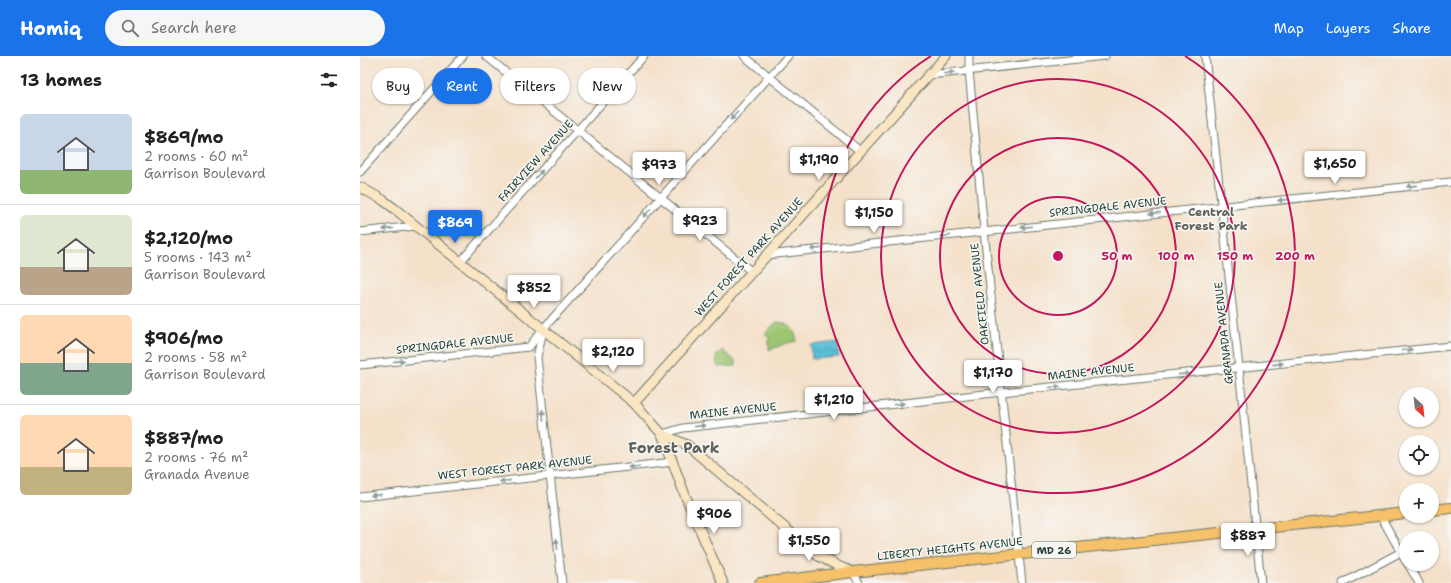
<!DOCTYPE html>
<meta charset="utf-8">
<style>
body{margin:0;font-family:"Shantell Sans",sans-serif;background:#f6f6f6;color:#222;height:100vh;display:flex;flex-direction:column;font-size:15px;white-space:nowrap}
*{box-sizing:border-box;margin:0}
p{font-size:13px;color:#767676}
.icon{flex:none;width:22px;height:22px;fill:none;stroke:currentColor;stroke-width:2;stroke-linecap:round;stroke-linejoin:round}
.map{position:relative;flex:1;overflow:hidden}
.details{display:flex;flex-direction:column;background:#fff;width:360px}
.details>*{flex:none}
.hud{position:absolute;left:12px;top:12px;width:380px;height:36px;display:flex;gap:8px}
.needle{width:26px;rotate:153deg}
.controls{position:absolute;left:1039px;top:331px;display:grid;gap:8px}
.controls a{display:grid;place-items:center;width:40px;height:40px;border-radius:50%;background:#fff;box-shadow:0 1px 3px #0004;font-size:20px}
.price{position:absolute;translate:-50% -34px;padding:0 9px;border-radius:4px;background:#fff;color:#222;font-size:13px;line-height:26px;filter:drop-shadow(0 1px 2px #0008)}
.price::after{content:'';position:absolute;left:50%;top:24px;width:12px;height:9px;margin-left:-6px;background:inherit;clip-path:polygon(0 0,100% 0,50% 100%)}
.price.selected{background:#1a73e8;color:#fff}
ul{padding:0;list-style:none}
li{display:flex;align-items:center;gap:12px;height:100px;padding:0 20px}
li+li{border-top:1px solid #e0e0e0}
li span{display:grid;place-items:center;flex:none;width:112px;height:80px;border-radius:6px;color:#555}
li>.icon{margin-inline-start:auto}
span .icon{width:48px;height:48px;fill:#fffc;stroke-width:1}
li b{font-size:17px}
h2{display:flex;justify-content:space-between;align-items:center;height:48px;padding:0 20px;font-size:17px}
.chip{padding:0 14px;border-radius:18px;background:#fff;box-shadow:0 1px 3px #0004;font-size:14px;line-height:36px}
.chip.selected{background:#1a73e8;color:#fff}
header{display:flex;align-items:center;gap:24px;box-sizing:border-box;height:56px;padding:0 20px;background:#1a73e8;color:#fff}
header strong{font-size:19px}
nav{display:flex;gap:22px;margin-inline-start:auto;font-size:14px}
.search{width:280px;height:36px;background:#f6f6f6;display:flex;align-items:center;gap:10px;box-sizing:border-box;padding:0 14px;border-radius:22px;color:#767676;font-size:15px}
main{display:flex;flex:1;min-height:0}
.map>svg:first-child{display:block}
.green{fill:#9cc672;stroke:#5e8253}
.water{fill:url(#water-waves);stroke:#3c7e86}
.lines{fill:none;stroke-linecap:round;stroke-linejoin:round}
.minor-casing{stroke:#6a7668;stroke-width:9}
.secondary-casing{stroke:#6a7668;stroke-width:11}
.primary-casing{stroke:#6a7668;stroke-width:12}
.minor{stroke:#fff;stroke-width:7}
.secondary{stroke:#fbe6c4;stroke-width:9}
.primary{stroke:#f5c16b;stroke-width:10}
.oneway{fill:#8f9e9a}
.ring{fill:none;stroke:#c2185b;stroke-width:2}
.labels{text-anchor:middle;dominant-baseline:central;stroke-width:3;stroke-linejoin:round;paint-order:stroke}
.shield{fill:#f6f6f2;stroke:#60746d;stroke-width:1}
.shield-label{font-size:10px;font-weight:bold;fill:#1f3d34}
.street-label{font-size:11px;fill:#1f3d34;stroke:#f6f6f2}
.neighbourhood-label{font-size:12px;font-weight:bold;fill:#60615a;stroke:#f6f6f2}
.district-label{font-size:15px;font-weight:bold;fill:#60615a;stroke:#f6f6f2}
.centre{fill:#c2185b;stroke:#f6f6f2;stroke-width:2}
.ring-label{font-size:12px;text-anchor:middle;font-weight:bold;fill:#c2185b;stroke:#f6f6f2;stroke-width:3;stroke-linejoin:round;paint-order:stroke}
</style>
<header>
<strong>Homiq</strong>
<div class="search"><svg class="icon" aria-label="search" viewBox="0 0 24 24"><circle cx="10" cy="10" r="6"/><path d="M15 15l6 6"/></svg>Search here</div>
<nav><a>Map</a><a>Layers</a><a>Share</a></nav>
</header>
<main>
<section class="details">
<h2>13 homes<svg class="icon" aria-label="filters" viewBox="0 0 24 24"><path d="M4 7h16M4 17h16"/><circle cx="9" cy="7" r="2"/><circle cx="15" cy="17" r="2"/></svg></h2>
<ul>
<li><span style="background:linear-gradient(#c9d6e8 70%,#8fb573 0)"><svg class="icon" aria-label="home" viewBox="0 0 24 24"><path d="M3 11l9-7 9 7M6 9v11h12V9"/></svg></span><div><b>$869/mo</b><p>2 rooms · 60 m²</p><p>Garrison Boulevard</p></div></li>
<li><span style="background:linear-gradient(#dfe7d0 65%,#b9a48a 0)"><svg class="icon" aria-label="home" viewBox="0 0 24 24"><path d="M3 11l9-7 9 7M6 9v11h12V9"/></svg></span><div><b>$2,120/mo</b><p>5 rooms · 143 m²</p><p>Garrison Boulevard</p></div></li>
<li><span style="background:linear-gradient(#ffd9b3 60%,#7fa58c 0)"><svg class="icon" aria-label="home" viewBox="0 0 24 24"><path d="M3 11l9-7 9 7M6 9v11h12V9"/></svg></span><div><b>$906/mo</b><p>2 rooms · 58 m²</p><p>Garrison Boulevard</p></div></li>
<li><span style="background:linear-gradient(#ffd9b3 65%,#c2b280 0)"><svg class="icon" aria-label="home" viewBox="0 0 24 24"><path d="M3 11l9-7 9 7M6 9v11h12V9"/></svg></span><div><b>$887/mo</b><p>2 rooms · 76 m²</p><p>Granada Avenue</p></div></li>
</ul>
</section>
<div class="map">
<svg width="1091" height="527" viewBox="0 0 1091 527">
<defs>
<pattern id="water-waves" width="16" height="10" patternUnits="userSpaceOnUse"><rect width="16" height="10" fill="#59bed7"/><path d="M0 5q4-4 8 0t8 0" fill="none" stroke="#499caf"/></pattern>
</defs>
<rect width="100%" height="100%" fill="#f6f6f2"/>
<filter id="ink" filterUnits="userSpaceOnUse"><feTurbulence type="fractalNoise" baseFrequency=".025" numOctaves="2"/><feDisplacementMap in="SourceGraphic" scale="8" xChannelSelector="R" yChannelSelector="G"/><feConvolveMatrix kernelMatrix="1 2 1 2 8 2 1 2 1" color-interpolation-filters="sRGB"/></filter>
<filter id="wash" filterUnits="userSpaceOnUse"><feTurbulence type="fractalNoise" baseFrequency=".012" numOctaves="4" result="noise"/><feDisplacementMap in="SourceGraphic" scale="16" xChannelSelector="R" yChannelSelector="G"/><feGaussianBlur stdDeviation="0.9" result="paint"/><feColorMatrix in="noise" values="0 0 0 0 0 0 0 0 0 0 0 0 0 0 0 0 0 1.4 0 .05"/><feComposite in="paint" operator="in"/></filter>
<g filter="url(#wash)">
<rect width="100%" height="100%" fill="#f5e1ca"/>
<!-- green -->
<g class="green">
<path d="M 418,266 C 431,268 434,273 437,285 L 427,287 L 409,294 L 409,282 L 405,278 L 415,267 Z"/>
<polygon points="362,294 376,306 376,310 359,311 357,309 356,300"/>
</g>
<!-- water -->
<polygon class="water" points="478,286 479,301 452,303 451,289"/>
</g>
<g filter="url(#ink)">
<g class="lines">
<!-- minor casing -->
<g class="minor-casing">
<g id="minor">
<polyline points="126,0 392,216"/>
<polyline points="384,0 500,95"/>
<polyline points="609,0 609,14 624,175 662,527"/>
<polyline points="845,0 879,312 901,527"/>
<polyline points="569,19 745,0"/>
<polyline points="0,116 103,0"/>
<polyline points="0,176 56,170"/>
<polyline points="407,199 1091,126"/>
<polyline points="100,206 284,0"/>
<polyline points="183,275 177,301 202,527"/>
<polyline points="0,309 169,291 183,273 428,0"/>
<polyline points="302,378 323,372 642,336 1091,290"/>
<polyline points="0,441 313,406"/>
<polyline points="1020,459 1046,505"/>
<polyline points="1048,508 1059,527"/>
<polyline points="493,516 499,527"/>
<polyline points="983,527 1041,496"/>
</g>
</g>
<!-- secondary casing -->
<g class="secondary-casing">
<g id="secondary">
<polyline points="0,131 23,144 35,153 274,347 302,378 325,439 363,527"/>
<polyline points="274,347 586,0"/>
<polyline points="302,378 327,389 457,499 480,511 493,516"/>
</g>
</g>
<!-- primary casing -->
<g class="primary-casing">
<g id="primary">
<polyline points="1072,454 1091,452"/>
<polyline points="400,527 493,516 1046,457"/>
</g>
</g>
<!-- minor -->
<use href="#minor" class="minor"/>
<!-- secondary -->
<use href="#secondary" class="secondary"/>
<!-- primary -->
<use href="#primary" class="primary"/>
</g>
<!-- one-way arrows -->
<defs><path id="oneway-solid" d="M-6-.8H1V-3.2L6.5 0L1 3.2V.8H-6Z"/></defs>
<g class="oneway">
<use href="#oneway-solid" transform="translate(589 17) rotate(-7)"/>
<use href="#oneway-solid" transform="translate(374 60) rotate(132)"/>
<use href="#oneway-solid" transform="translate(179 118) rotate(-48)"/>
<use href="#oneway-solid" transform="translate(1052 130) rotate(174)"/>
<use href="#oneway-solid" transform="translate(923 144) rotate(174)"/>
<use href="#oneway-solid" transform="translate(287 157) rotate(132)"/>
<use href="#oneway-solid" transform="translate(795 157) rotate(174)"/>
<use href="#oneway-solid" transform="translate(666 171) rotate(174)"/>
<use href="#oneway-solid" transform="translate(28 173) rotate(174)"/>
<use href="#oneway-solid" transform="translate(585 180) rotate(174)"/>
<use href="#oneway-solid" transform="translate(456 193) rotate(174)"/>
<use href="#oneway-solid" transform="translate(1047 294) rotate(-6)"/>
<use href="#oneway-solid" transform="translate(39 305) rotate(-6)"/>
<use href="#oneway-solid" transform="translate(918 308) rotate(-6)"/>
<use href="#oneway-solid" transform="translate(824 318) rotate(-6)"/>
<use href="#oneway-solid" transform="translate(695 331) rotate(-6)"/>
<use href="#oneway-solid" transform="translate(539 348) rotate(-6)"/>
<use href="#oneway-solid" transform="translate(183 359) rotate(-96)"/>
<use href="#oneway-solid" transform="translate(340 370) rotate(-6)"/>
<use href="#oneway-solid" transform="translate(274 411) rotate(174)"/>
<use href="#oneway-solid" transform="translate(145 425) rotate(174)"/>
<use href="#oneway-solid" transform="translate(16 439) rotate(174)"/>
<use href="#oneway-solid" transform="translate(197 488) rotate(-97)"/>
</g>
</g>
<!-- distance rings -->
<g class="ring">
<circle cx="698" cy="200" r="59"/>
<circle cx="698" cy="200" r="118"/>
<circle cx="698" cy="200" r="177"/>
<path d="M825 0A237 237 0 1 1 571 0"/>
</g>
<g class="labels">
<!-- shield labels -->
<rect class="shield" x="672" y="486" width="44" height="16" rx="3"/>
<g class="shield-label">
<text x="694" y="494">MD 26</text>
</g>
<!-- street labels -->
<g class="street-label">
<text transform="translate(176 105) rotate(-48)">FAIRVIEW AVENUE</text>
<text transform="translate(748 151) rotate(-6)">SPRINGDALE AVENUE</text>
<text transform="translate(389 201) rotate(-48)">WEST FOREST PARK AVENUE</text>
<text transform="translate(620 238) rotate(-96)">OAKFIELD AVENUE</text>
<text transform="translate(864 277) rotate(-96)">GRANADA AVENUE</text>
<text transform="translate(95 288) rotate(-6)">SPRINGDALE AVENUE</text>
<text transform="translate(731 316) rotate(-6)">MAINE AVENUE</text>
<text transform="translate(373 355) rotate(-6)">MAINE AVENUE</text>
<text transform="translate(155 412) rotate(-6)">WEST FOREST PARK AVENUE</text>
<text transform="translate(590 493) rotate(-6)">LIBERTY HEIGHTS AVENUE</text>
</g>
<!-- neighbourhood labels -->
<g class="neighbourhood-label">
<text x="851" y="156">Central<tspan x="851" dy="14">Forest Park</tspan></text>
</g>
<!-- district labels -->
<g class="district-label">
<text x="314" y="392">Forest Park</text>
</g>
</g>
<circle cx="698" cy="200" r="6" class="centre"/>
<g class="ring-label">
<text x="757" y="204">50 m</text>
<text x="816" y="204">100 m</text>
<text x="875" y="204">150 m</text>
<text x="935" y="204">200 m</text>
</g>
</svg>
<div class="controls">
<a><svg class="needle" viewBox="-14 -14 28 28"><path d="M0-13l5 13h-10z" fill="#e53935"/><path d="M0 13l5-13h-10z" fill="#767676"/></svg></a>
<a><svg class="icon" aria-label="locate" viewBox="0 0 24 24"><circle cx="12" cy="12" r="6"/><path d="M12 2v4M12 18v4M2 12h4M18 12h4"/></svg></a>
<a>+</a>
<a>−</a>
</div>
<b class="price" style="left:459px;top:125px">$1,190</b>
<b class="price" style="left:975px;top:129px">$1,650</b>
<b class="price" style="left:299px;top:130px">$973</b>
<b class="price" style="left:514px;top:178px">$1,150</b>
<b class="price" style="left:340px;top:186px">$923</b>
<b class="price selected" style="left:95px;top:188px">$869</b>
<b class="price" style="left:174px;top:253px">$852</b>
<b class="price" style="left:253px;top:317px">$2,120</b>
<b class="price" style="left:633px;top:338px">$1,170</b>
<b class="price" style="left:474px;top:365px">$1,210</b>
<b class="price" style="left:354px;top:479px">$906</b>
<b class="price" style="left:888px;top:501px">$887</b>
<b class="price" style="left:449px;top:506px">$1,550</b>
<div class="hud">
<a class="chip">Buy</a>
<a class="chip selected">Rent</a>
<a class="chip">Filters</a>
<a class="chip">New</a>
</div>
</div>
</main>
